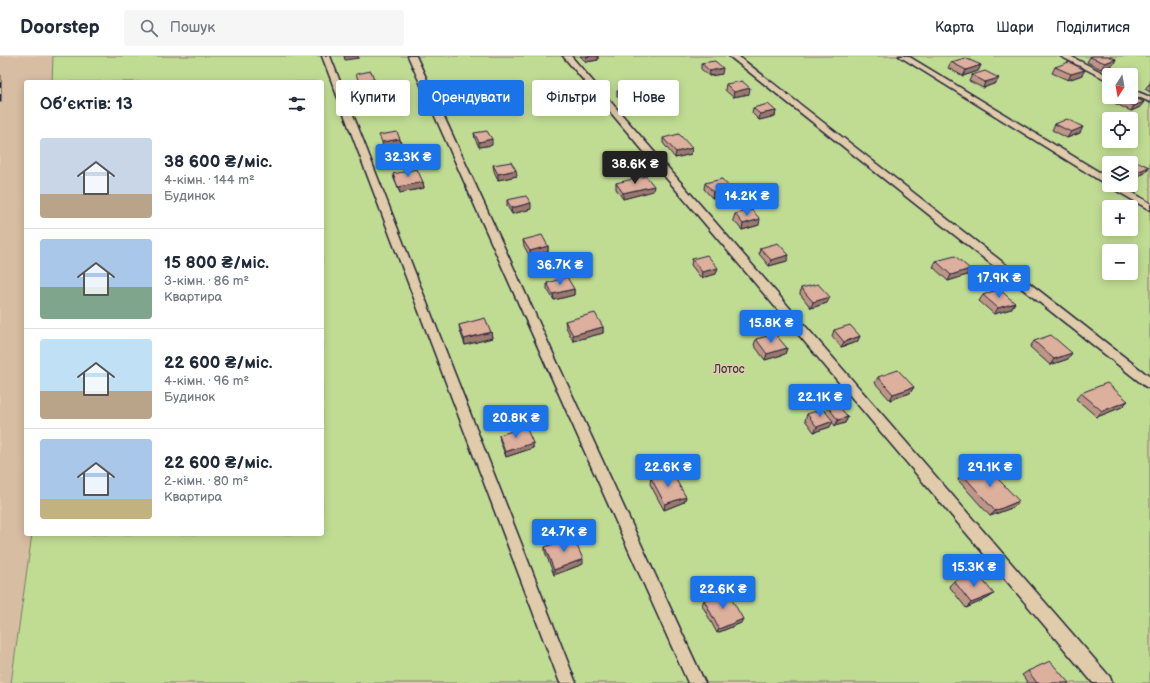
<!DOCTYPE html>
<html lang="uk">
<meta charset="utf-8">
<style>
body{margin:0;font-family:"Balsamiq Sans",sans-serif;background:#f6f6f7;color:#1f2937;height:100vh;display:flex;flex-direction:column;font-size:15px;white-space:nowrap}
*{box-sizing:border-box;margin:0}
p{font-size:13px;color:#747a83}
.icon{flex:none;width:22px;height:22px;fill:none;stroke:currentColor;stroke-width:2;stroke-linecap:round;stroke-linejoin:round}
.map{position:relative;flex:1;overflow:hidden}
.sheet{position:absolute;left:24px;top:24px;width:300px;height:456px;display:flex;flex-direction:column;background:#fff;border-radius:4px;box-shadow:0 2px 10px #0003}
.sheet>*{flex:none}
.guide{position:absolute;left:336px;top:24px;width:380px;height:36px;display:flex;gap:8px}
.needle{width:26px;rotate:191deg}
.buttons{position:absolute;left:1102px;top:12px;display:grid;gap:8px}
.buttons a{display:grid;place-items:center;width:36px;height:36px;border-radius:4px;background:#fff;box-shadow:0 2px 10px #0003;font-size:20px}
.price{position:absolute;translate:-50% -34px;padding:0 9px;border-radius:4px;background:#1a73e8;color:#fff;font-size:13px;line-height:26px;filter:drop-shadow(0 1px 2px #0008)}
.price::after{content:'';position:absolute;left:50%;top:24px;width:12px;height:9px;margin-left:-6px;background:inherit;clip-path:polygon(0 0,100% 0,50% 100%)}
.price.on{background:#222;color:#fff}
ul{padding:0;list-style:none}
li{display:flex;align-items:center;gap:12px;height:100px;padding:0 16px}
li+li{border-top:1px solid #e0e1e3}
li span{display:grid;place-items:center;flex:none;width:112px;height:80px;border-radius:4px;color:#555}
li>.icon{margin-inline-start:auto}
span .icon{width:48px;height:48px;fill:#fffc;stroke-width:1}
li b{font-size:17px}
h2{display:flex;justify-content:space-between;align-items:center;height:48px;padding:0 16px;font-size:17px}
.tag{padding:0 14px;border-radius:4px;background:#fff;box-shadow:0 2px 10px #0003;font-size:14px;line-height:36px}
.tag.on{background:#1a73e8;color:#fff}
header{display:flex;align-items:center;gap:24px;box-sizing:border-box;height:56px;padding:0 20px;background:#fff;border-bottom:1px solid #e0e1e3}
header strong{font-size:19px}
nav{display:flex;gap:22px;margin-inline-start:auto;font-size:14px}
.search{width:280px;height:36px;background:#f6f6f7;display:flex;align-items:center;gap:10px;box-sizing:border-box;padding:0 14px;border-radius:4px;color:#747a83;font-size:15px}
.map>svg:first-child{display:block}
.built{fill:#d7bda2}
.green{fill:#c0dc93;stroke:#717f67;fill-rule:evenodd}
.lines{fill:none;stroke-linecap:round;stroke-linejoin:round}
.service-casing{stroke:#22223b;stroke-width:3}
.service{fill:#e0cbaa;fill-rule:evenodd}
.rail-casing{stroke:#22223b;stroke-width:3}
.rail{stroke:#e0cbaa;stroke-width:2;stroke-dasharray:6;stroke-linecap:butt}
.wall{fill:#be9687;stroke:#22223b}
.shaded-wall{fill:#9b7a6e;stroke:#22223b}
.building{fill:#ddaf9d;stroke:#22223b}
.labels{text-anchor:middle;dominant-baseline:central;stroke-width:3.5;stroke-linejoin:round;paint-order:stroke}
.park-label{font-size:12px;fill:#3a3e48;stroke:#e0cbaa}
</style>
<header>
<strong>Doorstep</strong>
<div class="search"><svg class="icon" aria-label="search" viewBox="0 0 24 24"><circle cx="10" cy="10" r="6"/><path d="M15 15l6 6"/></svg>Пошук</div>
<nav><a>Карта</a><a>Шари</a><a>Поділитися</a></nav>
</header>
<div class="map">
<svg width="1150" height="627" viewBox="0 0 1150 627">
<rect width="100%" height="100%" fill="#e0cbaa"/>
<filter id="ink" filterUnits="userSpaceOnUse"><feTurbulence type="fractalNoise" baseFrequency=".025" numOctaves="2"/><feDisplacementMap in="SourceGraphic" scale="8" xChannelSelector="R" yChannelSelector="G"/><feConvolveMatrix kernelMatrix="1 2 1 2 8 2 1 2 1" color-interpolation-filters="sRGB"/></filter>
<g filter="url(#ink)">
<!-- built -->
<polygon class="built" points="0,0 53,0 52,26 26,26 26,478 32,478 11,627 0,627"/>
<!-- green -->
<path class="green" d="M 53,0 L 1150,0 L 1150,627 L 11,627 L 32,478 L 322,478 L 322,26 L 52,26 ZM 1109,19 L 1131,19 L 1131,41 L 1109,41 ZM 1109,63 L 1131,63 L 1131,85 L 1109,85 ZM 1109,107 L 1131,107 L 1131,129 L 1109,129 ZM 1109,151 L 1131,151 L 1131,173 L 1109,173 ZM 1109,195 L 1131,195 L 1131,217 L 1109,217 Z"/>
<g class="lines">
<!-- service casing -->
<g class="service-casing">
<g id="service">
<polygon points="322,0 330,0 576,627 560,627"/>
<polygon points="408,0 416,0 705,627 688,627"/>
<polygon points="563,0 571,0 1110,621 1112,627 1093,627"/>
<polygon points="729,0 738,0 1150,321 1150,333 1146,331"/>
<polygon points="899,0 908,0 1109,122 1109,129 1120,129 1150,147 1150,154 1110,131"/>
<polygon points="1060,0 1070,0 1109,20 1109,25"/>
<polygon points="1131,33 1150,41 1150,46 1131,38"/>
</g>
</g>
<!-- service -->
<use href="#service" class="service"/>
<!-- rail casing -->
<g class="rail-casing">
<polyline id="rail" points="0,20 0,45"/>
</g>
<!-- rail -->
<use href="#rail" class="rail"/>
</g>
<!-- wall -->
<g class="wall">
<polygon points="580,0 598,0 598,4 586,6"/>
<polygon points="1090,1 1116,3 1113,9 1101,13 1087,6"/>
<polygon points="951,6 981,9 978,15 963,20 948,12"/>
<polygon points="701,7 722,18 709,20 701,13"/>
<polygon points="1055,11 1082,19 1068,24 1052,17"/>
<polygon points="972,19 996,27 983,32 969,25"/>
<polygon points="1150,27 1150,36 1145,33 1149,28"/>
<polygon points="726,28 749,38 733,41 725,34"/>
<polygon points="617,35 637,47 625,50 617,40"/>
<polygon points="1115,41 1140,51 1131,55 1112,46"/>
<polygon points="572,46 590,55 577,57 572,51"/>
<polygon points="753,52 776,55 775,60 759,64 752,57"/>
<polygon points="1055,68 1080,77 1067,82 1052,74"/>
<polygon points="474,77 492,89 479,91 475,83"/>
<polygon points="663,82 691,98 675,102 663,87"/>
<polygon points="1131,107 1149,111 1145,117 1131,123"/>
<polygon points="493,109 517,120 498,124 494,115"/>
<polygon points="393,118 423,126 424,132 400,137 394,123"/>
<polygon points="616,127 653,135 623,143 616,133"/>
<polygon points="705,127 730,132 729,138 712,142 704,133"/>
<polygon points="507,144 531,153 512,158 507,150"/>
<polygon points="735,158 759,169 742,174 733,164"/>
<polygon points="523,184 548,190 548,196 530,201 524,190"/>
<polygon points="760,192 787,205 769,210 759,198"/>
<polygon points="692,203 716,218 701,222 691,209"/>
<polygon points="936,205 970,213 967,219 948,225 933,211"/>
<polygon points="547,227 574,233 574,239 554,244 547,233"/>
<polygon points="801,232 827,247 811,252 800,238"/>
<polygon points="983,239 1011,253 994,258 979,245"/>
<polygon points="565,265 603,271 603,277 573,285 566,271"/>
<polygon points="459,269 491,276 492,282 465,289 460,275"/>
<polygon points="834,274 860,280 857,286 841,291 832,280"/>
<polygon points="756,283 787,292 785,298 765,304 754,289"/>
<polygon points="1034,285 1068,303 1050,309 1030,291"/>
<polygon points="878,321 914,331 910,337 890,344 875,327"/>
<polygon points="1081,337 1122,351 1097,361 1076,343"/>
<polygon points="828,351 848,361 845,367 835,370 832,366 830,371 814,376 805,364 807,358 826,356"/>
<polygon points="499,379 533,387 533,392 506,401 500,385"/>
<polygon points="962,418 1014,451 990,460 958,424"/>
<polygon points="651,422 686,441 684,446 664,454 650,428"/>
<polygon points="545,491 583,508 554,519 545,496"/>
<polygon points="954,525 994,538 988,542 966,552 949,530"/>
<polygon points="704,544 741,567 717,577 702,549"/>
<polygon points="1028,615 1069,627 1028,627 1022,619"/>
</g>
<!-- shaded-wall -->
<g class="shaded-wall">
<polygon points="344,0 358,0 359,2 345,4"/>
<polygon points="591,0 598,0 598,4 586,6 586,1"/>
<polygon points="1116,3 1113,9 1101,13 1105,7"/>
<polygon points="981,9 978,15 963,20 966,14"/>
<polygon points="723,12 722,18 709,20 710,15"/>
<polygon points="1085,14 1082,19 1068,24 1071,18"/>
<polygon points="999,22 996,27 983,32 985,26"/>
<polygon points="374,23 376,28 360,31 359,26"/>
<polygon points="750,32 749,38 733,41 734,36"/>
<polygon points="638,42 637,47 625,50 625,44"/>
<polygon points="1144,46 1140,51 1131,55 1134,50"/>
<polygon points="591,49 590,55 577,57 577,52"/>
<polygon points="389,50 390,55 371,59 369,53"/>
<polygon points="776,55 775,60 759,64 760,58"/>
<polygon points="1083,71 1080,77 1067,82 1071,76"/>
<polygon points="400,83 401,88 383,92 382,86"/>
<polygon points="492,83 492,89 479,91 479,86"/>
<polygon points="692,92 691,98 675,102 676,96"/>
<polygon points="1149,111 1145,117 1131,123 1135,117"/>
<polygon points="516,114 517,120 498,124 498,118"/>
<polygon points="423,126 424,132 400,137 398,131"/>
<polygon points="654,130 653,135 623,143 623,137"/>
<polygon points="730,132 729,138 712,142 713,136"/>
<polygon points="531,147 531,153 512,158 511,152"/>
<polygon points="760,163 759,169 742,174 743,168"/>
<polygon points="548,190 548,196 530,201 530,195"/>
<polygon points="789,199 787,205 769,210 771,204"/>
<polygon points="718,212 716,218 701,222 702,216"/>
<polygon points="970,213 967,219 948,225 951,219"/>
<polygon points="574,233 574,239 554,244 553,238"/>
<polygon points="830,241 827,247 811,252 813,246"/>
<polygon points="1015,247 1011,253 994,258 998,252"/>
<polygon points="603,271 603,277 573,285 573,279"/>
<polygon points="491,276 492,282 465,289 464,283"/>
<polygon points="860,280 857,286 841,291 844,286"/>
<polygon points="787,292 785,298 765,304 767,298"/>
<polygon points="1072,297 1068,303 1050,309 1054,303"/>
<polygon points="914,331 910,337 890,344 893,338"/>
<polygon points="1128,345 1122,351 1097,361 1102,355"/>
<polygon points="848,361 845,367 835,370 838,364"/>
<polygon points="833,365 830,371 814,376 817,371"/>
<polygon points="533,387 533,392 506,401 505,396"/>
<polygon points="686,441 684,446 664,454 665,448"/>
<polygon points="1019,445 1014,451 990,460 995,455"/>
<polygon points="583,503 583,508 554,519 554,514"/>
<polygon points="994,538 988,542 966,552 971,547"/>
<polygon points="743,563 741,567 717,577 719,573"/>
</g>
<!-- building -->
<g class="building">
<polygon points="1092,0 1108,0 1116,3 1105,7 1090,1"/>
<polygon points="965,2 981,9 966,14 951,6"/>
<polygon points="715,5 723,12 710,15 701,7"/>
<polygon points="1069,6 1085,14 1071,18 1055,11"/>
<polygon points="371,15 374,23 359,26 356,18"/>
<polygon points="985,15 999,22 985,26 972,19"/>
<polygon points="742,25 750,32 734,36 726,28"/>
<polygon points="629,32 638,42 625,44 617,35"/>
<polygon points="1131,40 1144,46 1134,50 1116,41 1131,41"/>
<polygon points="386,43 389,50 369,53 367,47"/>
<polygon points="586,43 591,49 577,52 572,46"/>
<polygon points="768,48 776,55 760,58 753,52"/>
<polygon points="1067,63 1083,71 1071,76 1055,68"/>
<polygon points="487,75 492,83 479,86 474,77"/>
<polygon points="397,76 400,83 382,86 379,79"/>
<polygon points="679,78 692,92 676,96 663,82"/>
<polygon points="1132,103 1149,111 1135,117 1131,115 1131,107 1121,107"/>
<polygon points="511,106 516,114 498,118 493,109"/>
<polygon points="417,113 423,126 398,131 393,118"/>
<polygon points="646,120 654,130 623,137 616,127"/>
<polygon points="722,123 730,132 713,136 705,127"/>
<polygon points="526,140 531,147 511,152 507,144"/>
<polygon points="752,154 760,163 743,168 735,158"/>
<polygon points="542,179 548,190 530,195 523,184"/>
<polygon points="778,187 789,199 771,204 760,192"/>
<polygon points="707,199 718,212 702,216 692,203"/>
<polygon points="955,200 970,213 951,219 936,205"/>
<polygon points="567,221 574,233 553,238 547,227"/>
<polygon points="818,228 830,241 813,246 801,232"/>
<polygon points="999,233 1015,247 998,252 983,239"/>
<polygon points="595,257 603,271 573,279 565,265"/>
<polygon points="485,262 491,276 464,283 459,269"/>
<polygon points="850,269 860,280 844,286 834,274"/>
<polygon points="775,278 787,292 767,298 756,283"/>
<polygon points="1051,279 1072,297 1054,303 1034,285"/>
<polygon points="898,314 914,331 893,338 878,321"/>
<polygon points="1107,327 1128,345 1102,355 1081,337"/>
<polygon points="837,348 848,361 838,364 828,351"/>
<polygon points="823,353 833,365 817,371 807,358"/>
<polygon points="526,371 533,387 505,396 499,379"/>
<polygon points="985,409 1019,445 995,455 962,418"/>
<polygon points="671,415 686,441 665,448 651,422"/>
<polygon points="573,481 583,503 554,514 545,491"/>
<polygon points="976,516 994,538 971,547 954,525"/>
<polygon points="727,535 743,563 719,573 704,544"/>
<polygon points="1050,605 1069,627 1037,627 1028,615"/>
</g>
</g>
<g class="labels">
<!-- park labels -->
<g class="park-label">
<text x="729" y="313">Лотос</text>
</g>
</g>
</svg>
<div class="buttons">
<a><svg class="needle" viewBox="-14 -14 28 28"><path d="M0-13l5 13h-10z" fill="#e53935"/><path d="M0 13l5-13h-10z" fill="#747a83"/></svg></a>
<a><svg class="icon" aria-label="locate" viewBox="0 0 24 24"><circle cx="12" cy="12" r="6"/><path d="M12 2v4M12 18v4M2 12h4M18 12h4"/></svg></a>
<a><svg class="icon" aria-label="layers" viewBox="0 0 24 24"><path d="M12 4l9 5-9 5-9-5zM3 14l9 5 9-5"/></svg></a>
<a>+</a>
<a>−</a>
</div>
<b class="price" style="left:408px;top:122px">32.3K ₴</b>
<b class="price on" style="left:635px;top:129px">38.6K ₴</b>
<b class="price" style="left:747px;top:161px">14.2K ₴</b>
<b class="price" style="left:560px;top:230px">36.7K ₴</b>
<b class="price" style="left:999px;top:243px">17.9K ₴</b>
<b class="price" style="left:771px;top:288px">15.8K ₴</b>
<b class="price" style="left:820px;top:362px">22.1K ₴</b>
<b class="price" style="left:516px;top:383px">20.8K ₴</b>
<b class="price" style="left:668px;top:432px">22.6K ₴</b>
<b class="price" style="left:990px;top:432px">29.1K ₴</b>
<b class="price" style="left:564px;top:497px">24.7K ₴</b>
<b class="price" style="left:974px;top:532px">15.3K ₴</b>
<b class="price" style="left:723px;top:554px">22.6K ₴</b>
<div class="guide">
<a class="tag">Купити</a>
<a class="tag on">Орендувати</a>
<a class="tag">Фільтри</a>
<a class="tag">Нове</a>
</div>
<section class="sheet">
<h2>Об’єктів: 13<svg class="icon" aria-label="filters" viewBox="0 0 24 24"><path d="M4 7h16M4 17h16"/><circle cx="9" cy="7" r="2"/><circle cx="15" cy="17" r="2"/></svg></h2>
<ul>
<li><span style="background:linear-gradient(#c9d6e8 70%,#b9a48a 0)"><svg class="icon" aria-label="home" viewBox="0 0 24 24"><path d="M3 11l9-7 9 7M6 9v11h12V9"/></svg></span><div><b>38 600 ₴/міс.</b><p>4-кімн. · 144 m²</p><p>Будинок</p></div></li>
<li><span style="background:linear-gradient(#a9c7e8 60%,#7fa58c 0)"><svg class="icon" aria-label="home" viewBox="0 0 24 24"><path d="M3 11l9-7 9 7M6 9v11h12V9"/></svg></span><div><b>15 800 ₴/міс.</b><p>3-кімн. · 86 m²</p><p>Квартира</p></div></li>
<li><span style="background:linear-gradient(#bfe0f5 65%,#b9a48a 0)"><svg class="icon" aria-label="home" viewBox="0 0 24 24"><path d="M3 11l9-7 9 7M6 9v11h12V9"/></svg></span><div><b>22 600 ₴/міс.</b><p>4-кімн. · 96 m²</p><p>Будинок</p></div></li>
<li><span style="background:linear-gradient(#a9c7e8 75%,#c2b280 0)"><svg class="icon" aria-label="home" viewBox="0 0 24 24"><path d="M3 11l9-7 9 7M6 9v11h12V9"/></svg></span><div><b>22 600 ₴/міс.</b><p>2-кімн. · 80 m²</p><p>Квартира</p></div></li>
</ul>
</section>
</div>
